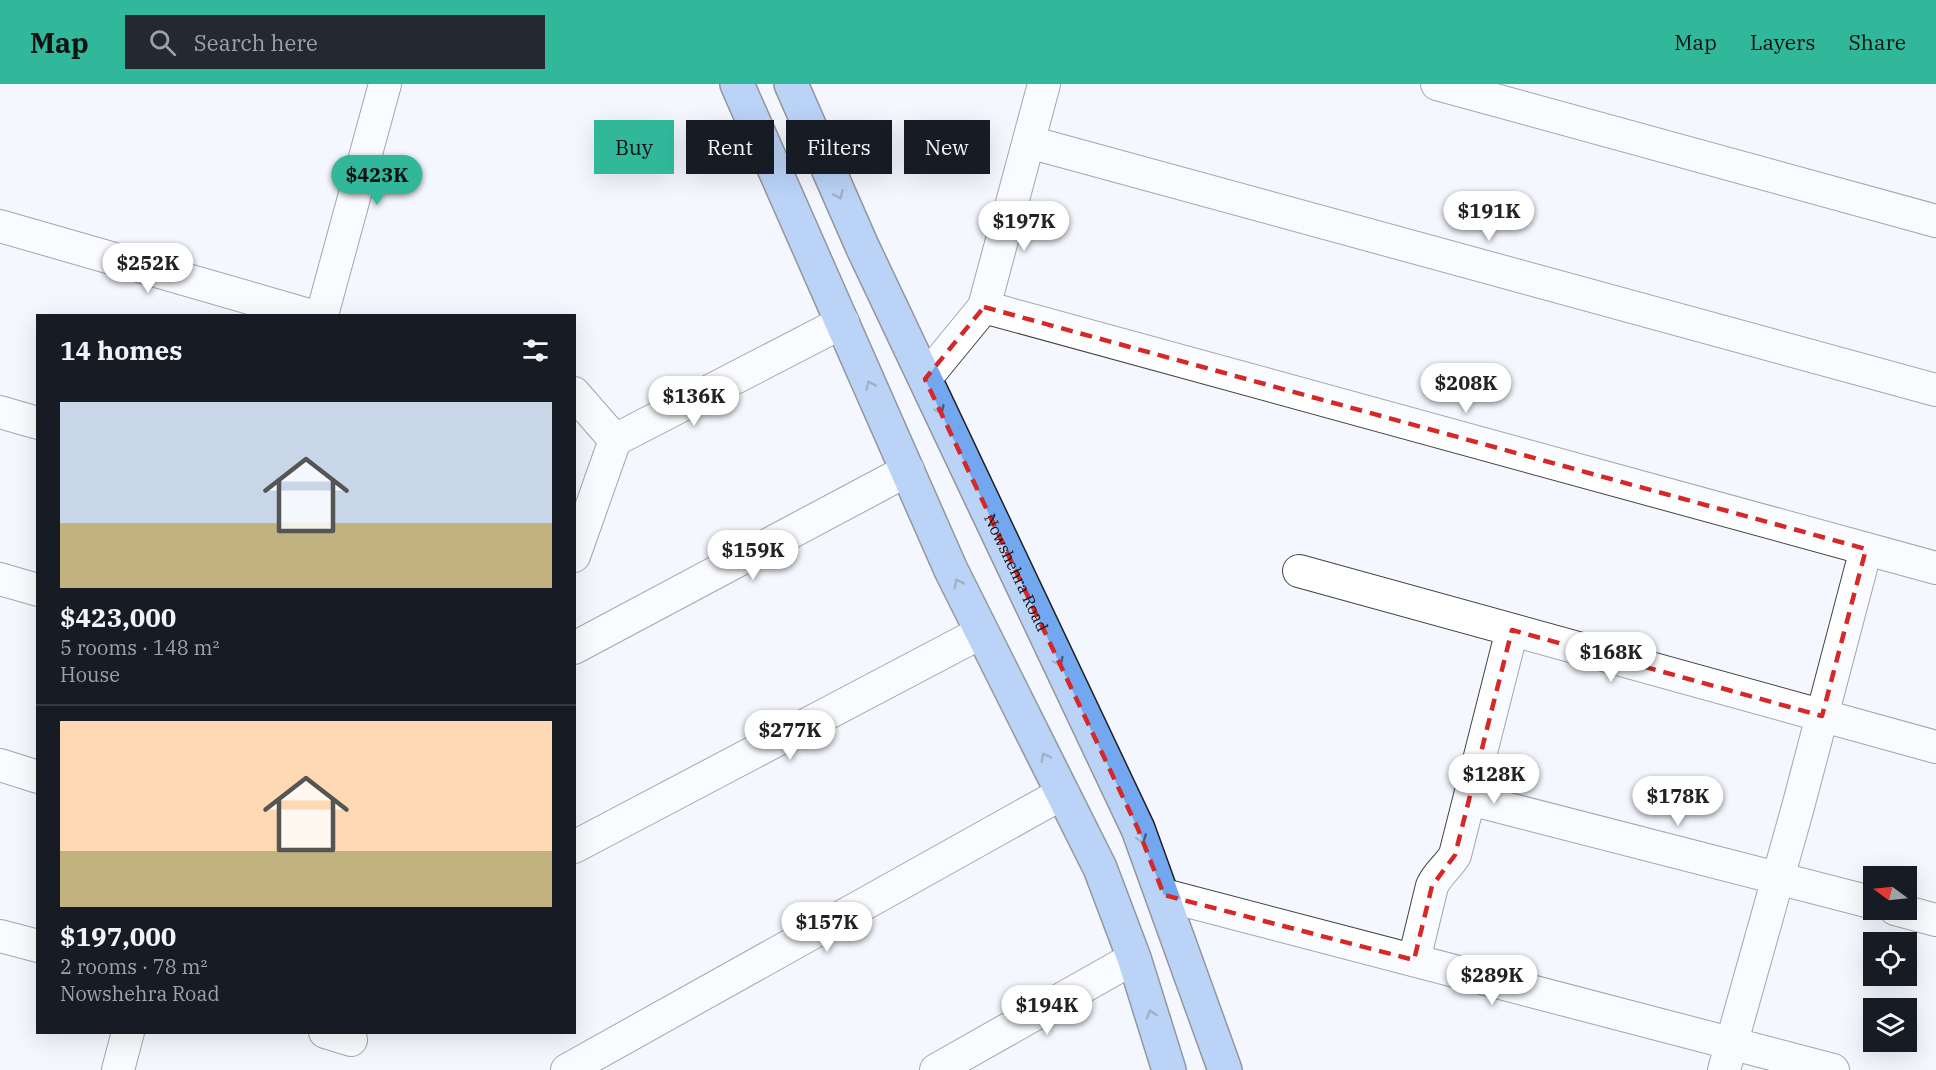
<!DOCTYPE html>
<meta charset="utf-8">
<style>
body{margin:0;font-family:"IBM Plex Serif",serif;background:#242831;color:#f1f3f6;height:100vh;display:flex;flex-direction:column;font-size:22px;white-space:nowrap}
*{box-sizing:border-box;margin:0}
p{font-size:20px;color:#9ea1a6}
.icon{flex:none;width:33px;height:33px;fill:none;stroke:currentColor;stroke-width:2;stroke-linecap:round;stroke-linejoin:round}
.map{position:relative;flex:1;overflow:hidden}
.sheet{position:absolute;left:36px;top:230px;width:540px;height:720px;display:flex;flex-direction:column;background:#171b24;border-radius:0px;box-shadow:0 6px 24px #0002}
.sheet>*{flex:none}
.banner{position:absolute;left:594px;top:36px;width:570px;height:54px;display:flex;gap:12px}
.needle{width:39px;rotate:285deg}
.buttons{position:absolute;left:1863px;top:782px;display:grid;gap:12px}
.buttons a{display:grid;place-items:center;width:54px;height:54px;border-radius:0px;background:#171b24;box-shadow:0 6px 24px #0002;font-size:30px}
.price{position:absolute;translate:-50% -51px;padding:0 14px;border-radius:21px;background:#fff;color:#222;font-size:20px;line-height:39px;filter:drop-shadow(0 2px 3px #0008)}
.price::after{content:'';position:absolute;left:50%;top:36px;width:18px;height:14px;margin-left:-9px;background:inherit;clip-path:polygon(0 0,100% 0,50% 100%)}
.price.on{background:#31b799;color:#111}
ul{padding:0;list-style:none}
li{display:grid;align-content:center;gap:12px;height:318px;padding:0 24px}
li+li{border-top:2px solid #363941}
li span{display:grid;place-items:center;height:186px;border-radius:0px;color:#555}
li>.icon{margin-inline-start:auto}
span .icon{width:108px;height:108px;fill:#fffc;stroke-width:1}
li b{font-size:26px}
h2{display:flex;justify-content:space-between;align-items:center;height:72px;padding:0 24px;font-size:26px}
.pill{padding:0 21px;border-radius:0px;background:#171b24;box-shadow:0 6px 24px #0002;font-size:21px;line-height:54px}
.pill.on{background:#31b799;color:#111}
header{display:flex;align-items:center;gap:36px;box-sizing:border-box;height:84px;padding:0 30px;background:#31b799;color:#111}
header strong{font-size:28px}
nav{display:flex;gap:33px;margin-inline-start:auto;font-size:21px}
.search{width:420px;height:54px;background:#242831;display:flex;align-items:center;gap:15px;box-sizing:border-box;padding:0 21px;border-radius:0px;color:#9ea1a6;font-size:22px}
.map>svg:first-child{display:block}
.lines{fill:none;stroke-linecap:round;stroke-linejoin:round}
.street-casing{stroke:#434343;stroke-width:34}
.primary-casing{stroke:#212121;stroke-width:36}
.street{stroke:#fff;stroke-width:32}
.primary{stroke:#73a7ef;stroke-width:33}
.oneway{stroke:#425c80}
.marked{fill:none;stroke:#d62828;stroke-width:4.5;stroke-dasharray:12 8;stroke-linejoin:round}
.labels{text-anchor:middle;dominant-baseline:central;stroke-width:6;stroke-linejoin:round;paint-order:stroke}
.street-label{font-size:16px;fill:#101010;stroke:#fff}
</style>
<header>
<strong>Map</strong>
<div class="search"><svg class="icon" aria-label="search" viewBox="0 0 24 24"><circle cx="10" cy="10" r="6"/><path d="M15 15l6 6"/></svg>Search here</div>
<nav><a>Map</a><a>Layers</a><a>Share</a></nav>
</header>
<div class="map">
<svg width="1936" height="986" viewBox="0 0 1936 986">
<rect width="100%" height="100%" fill="#f4f8fe"/>
<g class="lines">
<!-- street casing -->
<g class="street-casing">
<g id="street">
<polyline points="1437,0 1936,137"/>
<polyline points="1029,58 1936,306"/>
<polyline points="0,142 309,231"/>
<polyline points="984,223 1936,484"/>
<polyline points="322,231 385,0"/>
<polyline points="925,295 984,223 1044,0"/>
<polyline points="574,309 615,356"/>
<polyline points="0,328 38,339"/>
<polyline points="574,472 615,356 843,238"/>
<polyline points="1299,487 1936,663"/>
<polyline points="0,495 38,506"/>
<polyline points="574,564 908,386"/>
<polyline points="0,681 38,693"/>
<polyline points="1470,715 1874,819"/>
<polyline points="574,763 982,548"/>
<polyline points="1164,811 1833,986"/>
<polyline points="1895,825 1936,836"/>
<polyline points="0,852 38,862"/>
<path d="M 1414,876 L 1432,802 C 1438,789 1448,783 1455,771 L 1512,546"/>
<polyline points="325,948 351,956"/>
<polyline points="118,986 128,948"/>
<polyline points="567,986 1063,709"/>
<polyline points="936,986 1134,874"/>
<polyline points="1724,986 1798,723 1866,465"/>
</g>
</g>
<!-- primary casing -->
<g class="primary-casing">
<g id="primary">
<polyline points="737,0 951,486 1100,784 1134,874 1169,986"/>
<path id="s1" d="M 791,0 L 862,162 L 1138,745 L 1225,986"/>
</g>
</g>
<!-- street -->
<use href="#street" class="street"/>
<!-- primary -->
<use href="#primary" class="primary"/>
</g>
<!-- one-way arrows -->
<defs><path id="oneway-chevron" d="M-2-3.5L2.5 0L-2 3.5" fill="none" stroke-width="1.6" stroke-linecap="round" stroke-linejoin="round" transform="scale(1.5)"/></defs>
<g class="oneway">
<use href="#oneway-chevron" transform="translate(839 111) rotate(66)"/>
<use href="#oneway-chevron" transform="translate(870 301) rotate(-114)"/>
<use href="#oneway-chevron" transform="translate(940 326) rotate(65)"/>
<use href="#oneway-chevron" transform="translate(958 499) rotate(-116)"/>
<use href="#oneway-chevron" transform="translate(1059 578) rotate(65)"/>
<use href="#oneway-chevron" transform="translate(1045 673) rotate(-117)"/>
<use href="#oneway-chevron" transform="translate(1142 755) rotate(69)"/>
<use href="#oneway-chevron" transform="translate(1151 930) rotate(-107)"/>
</g>
<!-- marked area -->
<path d="M0 0H1936V986H0ZM 984,223 L 1866,465 L 1822,632 L 1512,546 L 1455,771 L 1432,802 L 1414,876 L 1164,811 L 1138,745 L 925,295 Z" fill="#f4f8fe" fill-opacity=".55" fill-rule="evenodd"/>
<path class="marked" d="M 984,223 L 1866,465 L 1822,632 L 1512,546 L 1455,771 L 1432,802 L 1414,876 L 1164,811 L 1138,745 L 925,295 Z"/>
<g class="labels">
<!-- street labels -->
<g class="street-label">
<text stroke="none"><textPath href="#s1" startOffset="538">Nowshehra Road</textPath></text>
</g>
</g>
</svg>
<div class="buttons">
<a><svg class="needle" viewBox="-14 -14 28 28"><path d="M0-13l5 13h-10z" fill="#e53935"/><path d="M0 13l5-13h-10z" fill="#9ea1a6"/></svg></a>
<a><svg class="icon" aria-label="locate" viewBox="0 0 24 24"><circle cx="12" cy="12" r="6"/><path d="M12 2v4M12 18v4M2 12h4M18 12h4"/></svg></a>
<a><svg class="icon" aria-label="layers" viewBox="0 0 24 24"><path d="M12 4l9 5-9 5-9-5zM3 14l9 5 9-5"/></svg></a>
</div>
<b class="price on" style="left:377px;top:122px">$423K</b>
<b class="price" style="left:1489px;top:158px">$191K</b>
<b class="price" style="left:1024px;top:168px">$197K</b>
<b class="price" style="left:148px;top:210px">$252K</b>
<b class="price" style="left:1466px;top:330px">$208K</b>
<b class="price" style="left:694px;top:343px">$136K</b>
<b class="price" style="left:753px;top:497px">$159K</b>
<b class="price" style="left:1611px;top:599px">$168K</b>
<b class="price" style="left:790px;top:677px">$277K</b>
<b class="price" style="left:1494px;top:721px">$128K</b>
<b class="price" style="left:1678px;top:743px">$178K</b>
<b class="price" style="left:827px;top:869px">$157K</b>
<b class="price" style="left:1492px;top:922px">$289K</b>
<b class="price" style="left:1047px;top:952px">$194K</b>
<div class="banner">
<a class="pill on">Buy</a>
<a class="pill">Rent</a>
<a class="pill">Filters</a>
<a class="pill">New</a>
</div>
<section class="sheet">
<h2>14 homes<svg class="icon" aria-label="filters" viewBox="0 0 24 24"><path d="M4 7h16M4 17h16"/><circle cx="9" cy="7" r="2"/><circle cx="15" cy="17" r="2"/></svg></h2>
<ul>
<li><span style="background:linear-gradient(#c9d6e8 65%,#c2b280 0)"><svg class="icon" aria-label="home" viewBox="0 0 24 24"><path d="M3 11l9-7 9 7M6 9v11h12V9"/></svg></span><div><b>$423,000</b><p>5 rooms · 148 m²</p><p>House</p></div></li>
<li><span style="background:linear-gradient(#ffd9b3 70%,#c2b280 0)"><svg class="icon" aria-label="home" viewBox="0 0 24 24"><path d="M3 11l9-7 9 7M6 9v11h12V9"/></svg></span><div><b>$197,000</b><p>2 rooms · 78 m²</p><p>Nowshehra Road</p></div></li>
</ul>
</section>
</div>
